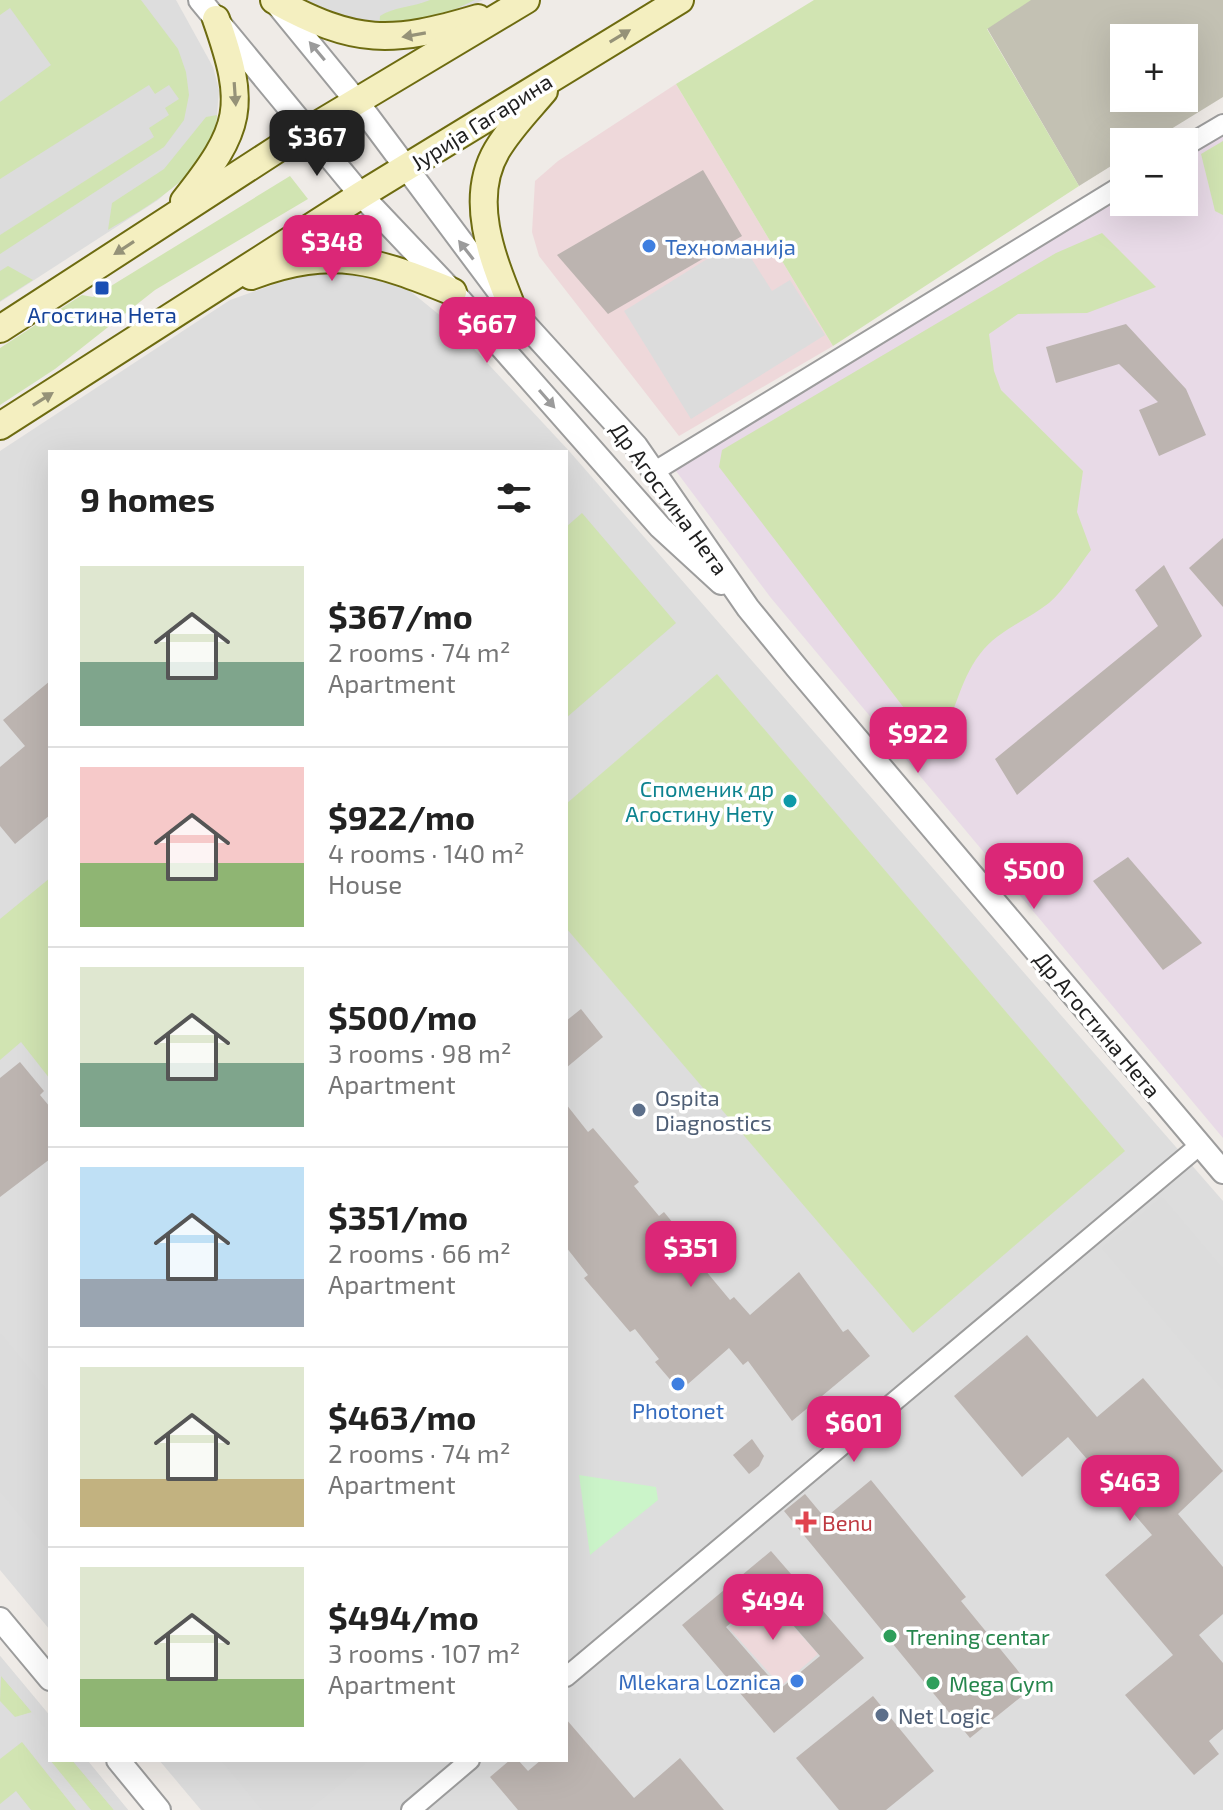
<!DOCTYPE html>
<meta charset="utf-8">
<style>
body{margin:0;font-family:"Exo 2",sans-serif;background:#f2f2f2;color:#222;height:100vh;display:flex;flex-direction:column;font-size:30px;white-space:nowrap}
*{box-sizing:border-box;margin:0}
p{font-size:26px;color:#767676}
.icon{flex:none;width:44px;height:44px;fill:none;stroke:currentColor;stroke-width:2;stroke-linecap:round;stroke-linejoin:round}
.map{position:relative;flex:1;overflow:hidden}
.details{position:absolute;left:48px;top:450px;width:520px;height:1312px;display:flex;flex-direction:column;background:#fff;border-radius:0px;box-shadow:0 8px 32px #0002}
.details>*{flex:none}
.fabs{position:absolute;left:1110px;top:24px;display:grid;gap:16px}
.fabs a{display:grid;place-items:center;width:88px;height:88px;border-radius:0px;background:#fff;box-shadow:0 8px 32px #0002;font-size:40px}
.price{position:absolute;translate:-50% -68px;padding:0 18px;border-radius:16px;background:#db2777;color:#fff;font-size:26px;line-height:52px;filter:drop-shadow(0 2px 4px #0008)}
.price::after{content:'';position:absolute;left:50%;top:48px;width:24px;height:18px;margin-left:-12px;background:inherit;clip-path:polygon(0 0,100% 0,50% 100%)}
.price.active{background:#222;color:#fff}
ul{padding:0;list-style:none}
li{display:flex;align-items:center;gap:24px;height:200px;padding:0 32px}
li+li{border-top:2px solid #e0e0e0}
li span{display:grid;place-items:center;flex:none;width:224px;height:160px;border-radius:0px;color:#555}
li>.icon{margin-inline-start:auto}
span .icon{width:96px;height:96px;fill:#fffc;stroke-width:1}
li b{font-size:34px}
h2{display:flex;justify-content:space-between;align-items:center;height:96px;padding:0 32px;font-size:34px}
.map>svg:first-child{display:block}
.residential{fill:#ddd}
.commercial{fill:#eed8da}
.industrial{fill:#e8dae7}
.construction{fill:#c3c1b3;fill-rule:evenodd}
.grass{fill:#d1e4b2}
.park{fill:#cbf4c9}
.parking{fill:#dcdcdc}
.building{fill:#bcb4b0;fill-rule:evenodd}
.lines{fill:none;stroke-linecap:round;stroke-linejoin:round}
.minor-casing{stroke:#9d9d9d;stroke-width:22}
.tertiary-casing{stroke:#9d9d9d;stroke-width:26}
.secondary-casing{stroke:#6d6b10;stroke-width:30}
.minor{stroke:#fff;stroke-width:18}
.tertiary{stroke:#fff;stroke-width:22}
.secondary{stroke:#f4efc0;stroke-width:26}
.oneway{fill:#959278}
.oneway2{fill:#9b9b9b}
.shop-dot{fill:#3f7fe0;stroke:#fff;stroke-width:3}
.transit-dot{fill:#1a4fb4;stroke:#fff;stroke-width:3}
.culture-dot{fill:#0f9aa8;stroke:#fff;stroke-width:3}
.service-dot{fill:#5c6f8a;stroke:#fff;stroke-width:3}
.health-dot{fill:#e0444e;stroke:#fff;stroke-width:3}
.leisure-dot{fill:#2e9e5b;stroke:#fff;stroke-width:3}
.labels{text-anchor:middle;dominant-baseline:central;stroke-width:7;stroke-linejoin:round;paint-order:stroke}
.street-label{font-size:22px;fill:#202020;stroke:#fff}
.shop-label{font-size:22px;fill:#366cbe;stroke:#fff;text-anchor:start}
.transit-label{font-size:22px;fill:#164399;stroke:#fff}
.culture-label{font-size:22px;fill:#0d838f;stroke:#fff;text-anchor:end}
.service-label{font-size:22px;fill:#4e5e75;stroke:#fff;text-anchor:start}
.health-label{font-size:22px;fill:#be3a42;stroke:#fff;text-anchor:start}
.leisure-label{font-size:22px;fill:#27864d;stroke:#fff;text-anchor:start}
</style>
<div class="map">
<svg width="1223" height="1810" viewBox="0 0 1223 1810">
<rect width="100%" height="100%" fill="#efebe7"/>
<!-- residential -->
<g class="residential">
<polygon points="0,0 176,0 213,67 219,90 216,127 190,171 158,200 0,302"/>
<polygon points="307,0 483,0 436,22 402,29 340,20"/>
<polygon points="334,270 363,270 405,287 452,325 570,452 1223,1201 1223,1810 201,1810 159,1760 566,1760 566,452 50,452 50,1630 0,1570 0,451 230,300 301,275"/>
<polygon points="0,1656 50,1716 50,1760 87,1760 128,1810 0,1810"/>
</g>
<!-- commercial -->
<g class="commercial">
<polygon points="676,84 833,346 679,436 539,256 532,232 535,181 558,161"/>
<polygon points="766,1596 818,1654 781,1686 729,1628"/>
</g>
<!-- industrial -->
<polygon class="industrial" points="1223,124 1223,1138 771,598 670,463 1124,184 1124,202 1184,202 1184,148"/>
<!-- construction -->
<path class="construction" d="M 1020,0 L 1223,0 L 1223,97 L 1150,142 L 1124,142 L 1124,158 L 1079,186 L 984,23 ZM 1124,38 L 1184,38 L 1184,98 L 1124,98 Z"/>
<!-- grass -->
<g class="grass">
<polygon points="0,0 141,0 178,49 186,72 189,95 184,120 164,147 0,254"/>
<path d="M 430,0 L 475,0 L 440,16 L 379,27 L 380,16 C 393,7 414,7 430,0 Z"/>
<polygon points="814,0 1031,0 987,29 1079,186 833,346 676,84"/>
<path d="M 217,115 C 212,172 152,204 108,230 L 112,203 L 164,169 L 206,117 Z"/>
<polygon points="1223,141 1223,215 1215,211 1201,154"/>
<polygon points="290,176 308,199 155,290 55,369 0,405 0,348 82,295 93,297"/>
<path d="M 1102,233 L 1156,287 L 1087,313 L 1018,314 L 989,334 L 994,371 L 1001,390 L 1083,471 L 1077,512 L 1091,550 C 1078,567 1065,589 1049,603 C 1026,621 998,630 980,654 C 958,682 955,720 934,747 L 719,467 L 722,450 L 1056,253 Z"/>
<polygon points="8,266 33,280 0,301 0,271"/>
<polygon points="582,513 676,623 566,718 566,527"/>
<polygon points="717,674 1125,1151 913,1333 566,928 566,804"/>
<polygon points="50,878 50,1079 21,1042 0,1060 0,919"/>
<polygon points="1,1676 32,1712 15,1717 0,1701"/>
<polygon points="22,1742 76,1810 31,1810 16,1791 0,1804 0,1759"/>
<polygon points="50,1760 72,1760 114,1810 91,1810"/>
</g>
<!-- park -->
<polygon class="park" points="579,1475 656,1487 658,1500 590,1555"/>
<!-- parking -->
<g class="parking">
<polygon points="10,8 51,65 0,102 0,15"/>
<polygon points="149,85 155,94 169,85 179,99 165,108 169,115 149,128 154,137 0,235 0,179"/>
<polygon points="739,239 772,291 790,280 825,335 691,419 624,311"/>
<polygon points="1162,1197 1223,1269 1223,1390 1102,1248"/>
<polygon points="0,1333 50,1394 50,1552 0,1491"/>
<polygon points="0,1656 50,1716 50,1734 0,1674"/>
<polygon points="72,1760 87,1760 128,1810 114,1810"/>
<polygon points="221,1760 370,1760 309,1810 262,1810"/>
</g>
<!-- building -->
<g class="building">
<polygon points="703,170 742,236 608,314 557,255"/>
<polygon points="1126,324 1186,389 1206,435 1159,456 1139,410 1158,402 1119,364 1056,383 1046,347"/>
<polygon points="1223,538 1223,607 1189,568"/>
<polygon points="1164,565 1202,636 1017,795 995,759 1158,626 1135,590"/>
<polygon points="50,681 50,815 15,844 0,826 0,767 25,746 3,720"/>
<polygon points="1128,857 1202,943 1163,970 1093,881"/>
<polygon points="581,1009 603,1037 566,1068 566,1021"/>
<polygon points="20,1062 44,1091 40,1095 50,1107 50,1159 0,1197 0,1078"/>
<polygon points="566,1104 588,1132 593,1128 639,1182 634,1186 659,1216 664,1212 709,1267 705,1270 730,1300 734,1297 750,1315 799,1272 843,1332 848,1329 870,1356 792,1421 748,1361 743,1365 729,1348 680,1391 655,1362 659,1359 635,1329 630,1332 584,1278 588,1275 566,1247"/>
<polygon points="1027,1335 1097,1417 1143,1378 1223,1471 1178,1514 1223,1567 1223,1614 1199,1635 1223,1663 1223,1729 1209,1741 1219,1754 1194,1775 1125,1695 1173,1655 1105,1575 1152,1535 1068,1437 1022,1477 954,1396"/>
<polygon points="752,1439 764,1456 759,1466 749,1474 733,1455"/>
<polygon points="871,1480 966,1597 961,1601 1032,1688 970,1738 784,1511 805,1494 825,1518"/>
<path d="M 771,1551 L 864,1658 L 774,1733 L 682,1625 ZM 766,1594 L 820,1656 L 780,1689 L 726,1627 Z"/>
<polygon points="873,1696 934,1771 886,1810 839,1810 796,1758"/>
<polygon points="566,1719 634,1798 680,1758 724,1810 518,1810 490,1777 510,1760 518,1760 528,1771 541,1760 566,1760"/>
</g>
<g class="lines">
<!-- minor casing -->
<g class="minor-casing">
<g id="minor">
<polyline points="1184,147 1223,124"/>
<polyline points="655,471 1124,184"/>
<polyline points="566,1677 1200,1145"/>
<polyline points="411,1810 470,1760"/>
</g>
</g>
<!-- tertiary casing -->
<g class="tertiary-casing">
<g id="tertiary">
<polyline points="200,0 361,195 453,292 660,527 721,583"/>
<polyline points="277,4 358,103 514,312 636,446 748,608 797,668 1223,1172"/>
<polyline points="0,1619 50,1679"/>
<polyline points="118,1760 159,1810"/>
</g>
</g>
<!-- secondary casing -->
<g class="secondary-casing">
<g id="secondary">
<path d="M 274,0 C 356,45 391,44 478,18"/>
<path d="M 184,201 C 242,128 247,107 216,19"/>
<path d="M 251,276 C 333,245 377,261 453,292"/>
<path d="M 514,312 C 494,262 467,201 497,150 C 510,128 528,110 544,91"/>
<polyline points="0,329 282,146 526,0"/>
<polyline points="0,426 361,195 680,0"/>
</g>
</g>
<!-- minor -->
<use href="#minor" class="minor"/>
<!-- tertiary -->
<use href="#tertiary" class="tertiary"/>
<!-- secondary -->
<use href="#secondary" class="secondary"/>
</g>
<!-- one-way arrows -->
<defs><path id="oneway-solid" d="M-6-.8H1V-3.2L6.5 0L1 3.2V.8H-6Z" transform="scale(2)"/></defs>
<g class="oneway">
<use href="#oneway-solid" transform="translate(414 35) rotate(170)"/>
<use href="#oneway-solid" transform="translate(620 36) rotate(-31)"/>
<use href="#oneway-solid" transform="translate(235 94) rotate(86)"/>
<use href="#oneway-solid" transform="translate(124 248) rotate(147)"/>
<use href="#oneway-solid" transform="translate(43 399) rotate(-32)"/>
</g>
<g class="oneway2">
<use href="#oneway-solid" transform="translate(317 51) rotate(-130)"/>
<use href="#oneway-solid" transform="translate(466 250) rotate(-128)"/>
<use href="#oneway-solid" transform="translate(547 399) rotate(49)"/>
</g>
<!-- markers -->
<g class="shop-dot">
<circle cx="649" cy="246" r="8"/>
<circle cx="678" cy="1384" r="8"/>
<circle cx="797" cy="1681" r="8"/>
</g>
<rect class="transit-dot" x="94" y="280" width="16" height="16" rx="4"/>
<circle class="culture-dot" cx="790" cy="801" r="8"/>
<g class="service-dot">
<circle cx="639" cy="1110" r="8"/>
<circle cx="882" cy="1715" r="8"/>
</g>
<path class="health-dot" d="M802 1510h8v8h8v8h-8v8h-8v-8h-8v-8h8z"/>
<g class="leisure-dot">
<circle cx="890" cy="1636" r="8"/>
<circle cx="933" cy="1683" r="8"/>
</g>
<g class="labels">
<!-- street labels -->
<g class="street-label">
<text transform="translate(481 121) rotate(-32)">Јурија Гагарина</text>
<text transform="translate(670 498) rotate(54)">Др Агостина Нета</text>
<text transform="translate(1098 1024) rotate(50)">Др Агостина Нета</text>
</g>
<!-- shop labels -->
<g class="shop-label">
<text x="665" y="246">Техноманија</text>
<text x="678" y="1410" text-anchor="middle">Photonet</text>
<text x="781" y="1681" text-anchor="end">Mlekara Loznica</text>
</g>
<!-- transit labels -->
<g class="transit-label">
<text x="102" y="314">Агостина Нета</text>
</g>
<!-- culture labels -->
<g class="culture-label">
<text x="774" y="788">Споменик др<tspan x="774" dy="25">Агостину Нету</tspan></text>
</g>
<!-- service labels -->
<g class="service-label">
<text x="655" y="1097">Ospita<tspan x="655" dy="25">Diagnostics</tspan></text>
<text x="898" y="1715">Net Logic</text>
</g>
<!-- health labels -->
<g class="health-label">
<text x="822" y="1522">Benu</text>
</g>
<!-- leisure labels -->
<g class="leisure-label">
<text x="906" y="1636">Trening centar</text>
<text x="949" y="1683">Mega Gym</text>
</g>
</g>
</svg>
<div class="fabs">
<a>+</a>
<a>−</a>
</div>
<b class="price active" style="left:317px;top:178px">$367</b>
<b class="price" style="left:332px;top:283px">$348</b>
<b class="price" style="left:487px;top:365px">$667</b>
<b class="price" style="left:918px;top:775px">$922</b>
<b class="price" style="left:1034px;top:911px">$500</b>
<b class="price" style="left:691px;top:1289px">$351</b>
<b class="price" style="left:854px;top:1464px">$601</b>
<b class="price" style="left:1130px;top:1523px">$463</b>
<b class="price" style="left:773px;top:1642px">$494</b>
<section class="details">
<h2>9 homes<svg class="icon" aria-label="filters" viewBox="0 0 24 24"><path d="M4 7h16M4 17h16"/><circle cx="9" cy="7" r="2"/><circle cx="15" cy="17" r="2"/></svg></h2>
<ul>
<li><span style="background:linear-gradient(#dfe7d0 60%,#7fa58c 0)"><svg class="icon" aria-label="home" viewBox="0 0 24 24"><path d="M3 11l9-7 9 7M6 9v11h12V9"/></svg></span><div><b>$367/mo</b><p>2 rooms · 74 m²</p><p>Apartment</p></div></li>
<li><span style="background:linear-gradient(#f6c9c9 60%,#8fb573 0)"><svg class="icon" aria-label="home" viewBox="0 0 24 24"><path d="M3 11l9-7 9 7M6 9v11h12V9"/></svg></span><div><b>$922/mo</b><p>4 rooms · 140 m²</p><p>House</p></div></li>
<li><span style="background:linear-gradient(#dfe7d0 60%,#7fa58c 0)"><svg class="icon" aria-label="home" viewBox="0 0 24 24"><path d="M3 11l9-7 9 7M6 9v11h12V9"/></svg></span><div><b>$500/mo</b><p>3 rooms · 98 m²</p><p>Apartment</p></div></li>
<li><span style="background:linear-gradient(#bfe0f5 70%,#9aa5b1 0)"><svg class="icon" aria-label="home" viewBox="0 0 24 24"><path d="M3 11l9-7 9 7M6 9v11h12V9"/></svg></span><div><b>$351/mo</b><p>2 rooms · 66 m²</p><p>Apartment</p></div></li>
<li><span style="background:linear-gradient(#dfe7d0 70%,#c2b280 0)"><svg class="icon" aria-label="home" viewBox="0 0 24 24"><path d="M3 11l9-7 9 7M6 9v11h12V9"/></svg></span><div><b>$463/mo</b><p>2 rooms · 74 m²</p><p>Apartment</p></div></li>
<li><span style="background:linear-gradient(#dfe7d0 70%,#8fb573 0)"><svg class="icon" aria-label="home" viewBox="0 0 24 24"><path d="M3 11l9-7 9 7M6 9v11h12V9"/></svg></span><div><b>$494/mo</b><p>3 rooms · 107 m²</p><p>Apartment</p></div></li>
</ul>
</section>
</div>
